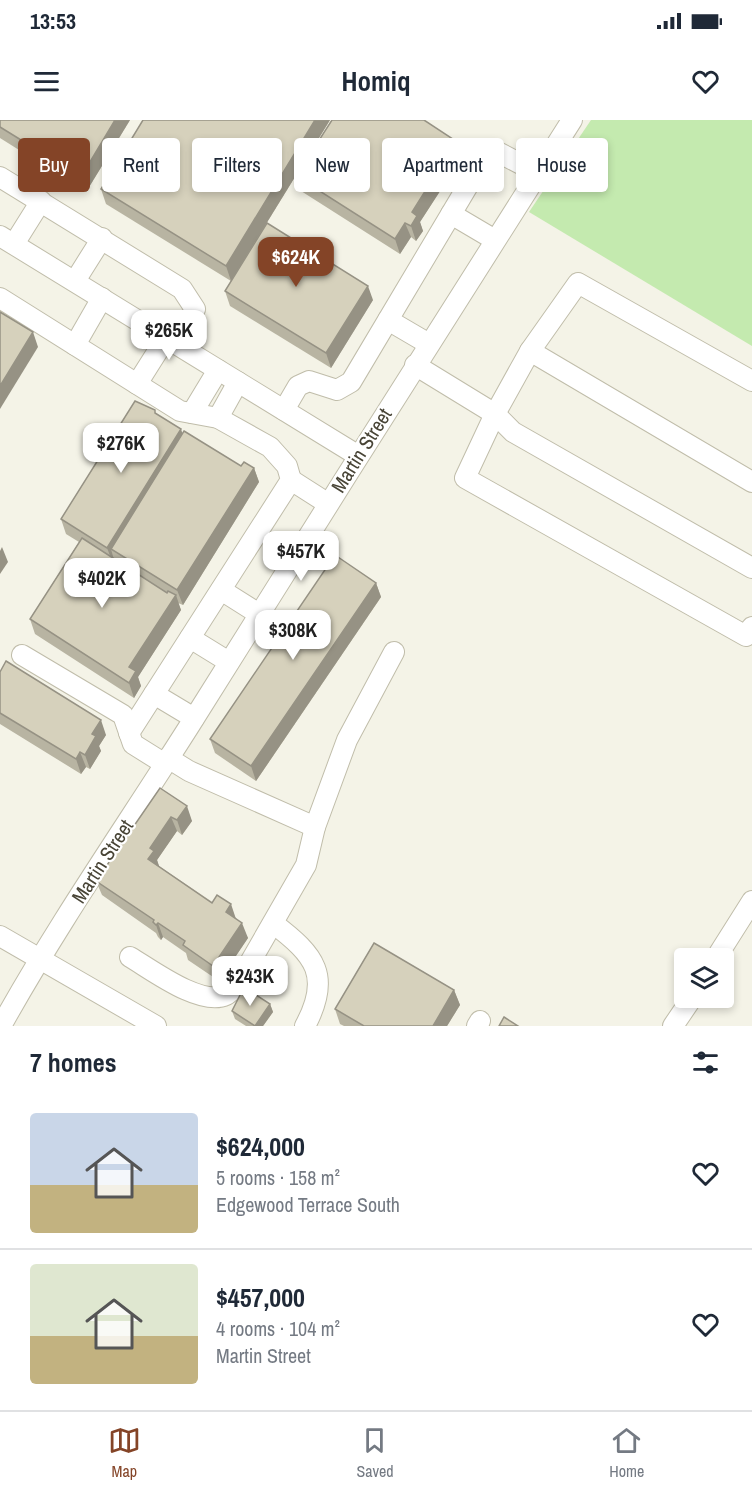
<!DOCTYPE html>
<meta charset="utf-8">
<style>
body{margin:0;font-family:"Archivo Narrow",sans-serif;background:#f2f2f3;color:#1f2937;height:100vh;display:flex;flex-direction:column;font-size:22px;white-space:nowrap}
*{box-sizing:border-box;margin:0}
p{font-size:20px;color:#747a83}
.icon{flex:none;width:33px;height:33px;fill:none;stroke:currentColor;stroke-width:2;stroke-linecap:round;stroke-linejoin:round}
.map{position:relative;height:906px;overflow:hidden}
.side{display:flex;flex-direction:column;background:#fff;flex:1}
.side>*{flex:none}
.guide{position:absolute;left:18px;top:18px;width:717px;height:54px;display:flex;gap:12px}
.controls{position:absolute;left:674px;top:828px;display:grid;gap:12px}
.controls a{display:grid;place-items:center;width:60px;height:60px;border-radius:6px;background:#fff;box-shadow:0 3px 9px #0003;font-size:30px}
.price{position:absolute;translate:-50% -51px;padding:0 14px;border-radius:12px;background:#fff;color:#222;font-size:20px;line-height:39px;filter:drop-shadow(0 2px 3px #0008)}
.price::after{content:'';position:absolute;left:50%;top:36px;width:18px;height:14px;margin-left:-9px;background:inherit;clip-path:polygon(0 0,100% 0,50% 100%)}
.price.current{background:#844427;color:#fff}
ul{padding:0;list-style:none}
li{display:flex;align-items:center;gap:18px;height:150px;padding:0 30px}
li+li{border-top:2px solid #e0e1e3}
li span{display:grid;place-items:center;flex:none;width:168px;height:120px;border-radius:6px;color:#555}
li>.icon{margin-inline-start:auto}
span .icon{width:72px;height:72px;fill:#fffc;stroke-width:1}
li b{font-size:26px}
h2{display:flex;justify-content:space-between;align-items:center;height:72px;padding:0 30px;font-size:26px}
.tag{padding:0 21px;border-radius:6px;background:#fff;box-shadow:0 3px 9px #0003;font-size:21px;line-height:54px}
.tag.current{background:#844427;color:#fff}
.status{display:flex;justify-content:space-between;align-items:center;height:42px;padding:0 30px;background:#fff;direction:ltr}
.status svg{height:16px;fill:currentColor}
header{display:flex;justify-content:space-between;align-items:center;height:78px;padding:0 30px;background:#fff;font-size:27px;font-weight:700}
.tab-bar{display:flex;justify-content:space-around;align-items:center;height:84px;border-top:2px solid #e0e1e3;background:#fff;font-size:16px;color:#747a83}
.tab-bar a{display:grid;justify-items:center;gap:3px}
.tab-bar .current{color:#844427}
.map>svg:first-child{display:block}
.green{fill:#c4eaaf}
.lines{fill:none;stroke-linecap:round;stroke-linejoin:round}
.minor-casing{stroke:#c0bdaa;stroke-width:22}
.minor{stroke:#fff;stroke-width:20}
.wall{fill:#b8b4a2}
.shaded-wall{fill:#969284}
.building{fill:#d6d1bc;stroke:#969284;stroke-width:1.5}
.labels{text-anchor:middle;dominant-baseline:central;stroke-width:4.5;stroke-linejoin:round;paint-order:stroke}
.street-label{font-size:20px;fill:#484436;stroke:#fff}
</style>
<div class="status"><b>13:53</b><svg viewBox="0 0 49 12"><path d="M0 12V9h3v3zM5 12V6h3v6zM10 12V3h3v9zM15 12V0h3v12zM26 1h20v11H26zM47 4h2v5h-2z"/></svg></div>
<header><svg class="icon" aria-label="menu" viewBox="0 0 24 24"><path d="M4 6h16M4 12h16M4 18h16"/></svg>Homiq<svg class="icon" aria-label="heart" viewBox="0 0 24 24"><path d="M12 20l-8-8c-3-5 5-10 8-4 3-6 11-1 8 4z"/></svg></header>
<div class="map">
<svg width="752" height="906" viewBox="0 0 752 906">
<rect width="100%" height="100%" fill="#f4f3e7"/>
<!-- green -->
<polygon class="green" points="591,0 752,0 752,226 529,92"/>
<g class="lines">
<!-- minor casing -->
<g class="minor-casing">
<g id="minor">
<polyline points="0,57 182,169 195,189 177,224"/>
<polyline points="451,94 495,120"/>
<polyline points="0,116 357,335"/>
<polyline points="14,124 41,81"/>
<polyline points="75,161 102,118"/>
<polyline points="0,178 180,291 218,298 270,327 287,346 291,360 129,613"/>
<polyline points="388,200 429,224"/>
<polyline points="75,225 102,178"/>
<polyline points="530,231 752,362"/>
<polyline points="415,245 495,294 513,312 752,448"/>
<polyline points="752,261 578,163 530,231 495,294 465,358 746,516 752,507"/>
<polyline points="137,264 166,218"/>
<polyline points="284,290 298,266 309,261 337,270 351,262 485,37 494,30 538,53"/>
<polyline points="192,293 218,250"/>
<polyline points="218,298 238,262"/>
<polyline points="291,360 327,383"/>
<polyline points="221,470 259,494"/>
<polyline points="190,518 229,542"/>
<polyline points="22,535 123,595 133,624 165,644"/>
<polyline points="154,574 194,598"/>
<polyline points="168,638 189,651 315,707"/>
<path d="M 274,804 C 315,835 332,856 305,906"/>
<polyline points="0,816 156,906"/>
<path d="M 130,837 C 152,850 201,887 226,875 C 230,873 234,868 237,865 L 306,745 L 315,707 L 347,620 L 394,532"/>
<polyline points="716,838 752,781"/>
<path d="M 1,906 C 59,802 126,706 190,605 C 317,403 443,201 572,0"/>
<polyline points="477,906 480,901"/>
<polyline points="673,906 692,878"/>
</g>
</g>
<!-- minor -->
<use href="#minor" class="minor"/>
</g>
<!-- wall -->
<g class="wall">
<polygon points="0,0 130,0 86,72 0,18"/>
<polygon points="143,0 330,0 231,161 106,84 101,69"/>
<polygon points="456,21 464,41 458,50 455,48 420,102 423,111 416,121 411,117 400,134 301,71 296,56"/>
<polygon points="225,171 373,180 331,248 230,186"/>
<polygon points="157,294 182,314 241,346 254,348 259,362 183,485 178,483 181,490 138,557 141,566 134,578 35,514 30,499 79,422 66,414 61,399"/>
<polygon points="376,463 381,477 256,661 215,633 210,619"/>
<polygon points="0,552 106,615 99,626 101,631 90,649 86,647 81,654 0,604"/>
<polygon points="160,668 192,701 182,715 177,711 157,740 159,746 236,798 248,818 219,861 188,840 186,833 163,817 161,820 158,817 156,813 102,775 96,761"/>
<polygon points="454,870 460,885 447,906 344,906 340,904 335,889"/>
<polygon points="270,884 273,892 263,906 246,906 235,899 232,891"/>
</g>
<!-- shaded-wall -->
<g class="shaded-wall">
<polygon points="115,0 130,0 86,72 81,57"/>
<polygon points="315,0 330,0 231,161 226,146"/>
<polygon points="456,21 464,41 458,50 453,35 454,23"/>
<polygon points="449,33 455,48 420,102 423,111 416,121 411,106 412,92"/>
<polygon points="405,103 411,117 400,134 395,119"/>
<polygon points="368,166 373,180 331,248 326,233"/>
<polygon points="33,212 38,227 0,289 0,266"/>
<polygon points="181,309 186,324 111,429 114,440 113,443 107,428"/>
<polygon points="254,348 259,362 183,485 177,470"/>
<polygon points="2,427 8,442 0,454 0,431"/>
<polygon points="376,463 381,477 256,661 251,646"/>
<polygon points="176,475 181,490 138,557 141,566 134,578 129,563 129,547"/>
<polygon points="101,600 106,615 99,626 101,631 90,649 85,635 92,614"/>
<polygon points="80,632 86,647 81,654 76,639"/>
<polygon points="187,686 192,701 182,715 177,700"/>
<polygon points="171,697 177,711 157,740 159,746 154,754 148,739 150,728"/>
<polygon points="231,784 236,799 226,792"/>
<polygon points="158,803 163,817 161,820 156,805"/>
<polygon points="242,803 248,818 219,861 213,846"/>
<polygon points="454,870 460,885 447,906 433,906"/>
<polygon points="270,884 273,892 263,906 255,906"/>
</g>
<!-- building -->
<g class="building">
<polygon points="0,0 115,0 81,57 0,7"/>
<polygon points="143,0 315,0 226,146 101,69"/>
<polygon points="332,0 424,0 456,21 454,23 459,26 453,35 449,33 412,92 417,96 411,106 405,103 395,119 296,56"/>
<polygon points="267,103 368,166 326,233 225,171"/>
<polygon points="0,192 33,212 0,266"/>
<polygon points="135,281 155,290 155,293 181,309 107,428 61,399"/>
<polygon points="184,311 241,346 244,342 254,348 177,470 111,429"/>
<polygon points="82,418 167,473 168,471 176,475 129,547 136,551 129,563 30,499"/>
<polygon points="335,435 376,463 251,646 210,619"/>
<polygon points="6,541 101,600 92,614 96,616 85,635 80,632 76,639 0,593 0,552"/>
<polygon points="160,668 187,686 177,700 171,697 150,728 154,731 148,739 212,783 217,775 231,784 226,792 242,803 213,846 183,825 185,821 158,803 156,805 153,802 154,800 96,761"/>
<polygon points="374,823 454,870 433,906 364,906 335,889"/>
<polygon points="244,867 270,884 255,906 232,891"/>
<polygon points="504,897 518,906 499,906"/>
</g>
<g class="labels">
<!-- street labels -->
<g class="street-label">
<text transform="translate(361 330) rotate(-58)">Martin Street</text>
<text transform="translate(102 741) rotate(-57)">Martin Street</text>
</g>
</g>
</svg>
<div class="controls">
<a><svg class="icon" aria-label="layers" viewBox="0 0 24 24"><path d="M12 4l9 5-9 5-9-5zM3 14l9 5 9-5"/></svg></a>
</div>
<b class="price current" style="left:296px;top:168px">$624K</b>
<b class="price" style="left:169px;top:241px">$265K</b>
<b class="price" style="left:121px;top:354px">$276K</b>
<b class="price" style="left:301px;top:462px">$457K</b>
<b class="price" style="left:102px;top:489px">$402K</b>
<b class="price" style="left:293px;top:541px">$308K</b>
<b class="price" style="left:250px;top:887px">$243K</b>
<div class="guide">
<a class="tag current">Buy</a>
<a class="tag">Rent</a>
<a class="tag">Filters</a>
<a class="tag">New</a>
<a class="tag">Apartment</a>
<a class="tag">House</a>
</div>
</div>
<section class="side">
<h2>7 homes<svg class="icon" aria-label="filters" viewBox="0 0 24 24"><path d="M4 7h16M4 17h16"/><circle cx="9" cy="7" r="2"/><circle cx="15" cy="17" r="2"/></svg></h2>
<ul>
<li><span style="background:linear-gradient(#c9d6e8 60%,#c2b280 0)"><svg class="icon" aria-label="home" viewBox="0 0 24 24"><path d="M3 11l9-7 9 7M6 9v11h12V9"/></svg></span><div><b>$624,000</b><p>5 rooms · 158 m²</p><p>Edgewood Terrace South</p></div><svg class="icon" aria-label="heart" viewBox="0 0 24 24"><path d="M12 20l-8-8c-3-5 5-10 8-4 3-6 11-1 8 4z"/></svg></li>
<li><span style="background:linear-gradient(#dfe7d0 60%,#c2b280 0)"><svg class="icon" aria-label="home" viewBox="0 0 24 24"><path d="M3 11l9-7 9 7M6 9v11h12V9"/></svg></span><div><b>$457,000</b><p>4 rooms · 104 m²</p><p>Martin Street</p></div><svg class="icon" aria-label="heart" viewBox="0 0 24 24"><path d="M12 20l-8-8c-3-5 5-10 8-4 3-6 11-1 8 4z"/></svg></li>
</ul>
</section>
<nav class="tab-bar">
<a class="current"><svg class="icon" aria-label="map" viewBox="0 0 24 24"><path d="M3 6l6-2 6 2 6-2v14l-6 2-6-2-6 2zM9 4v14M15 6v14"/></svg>Map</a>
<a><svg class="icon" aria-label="saved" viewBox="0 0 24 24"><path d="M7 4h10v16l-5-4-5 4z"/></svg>Saved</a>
<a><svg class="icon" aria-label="home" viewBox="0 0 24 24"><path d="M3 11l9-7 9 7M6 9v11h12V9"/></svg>Home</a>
</nav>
